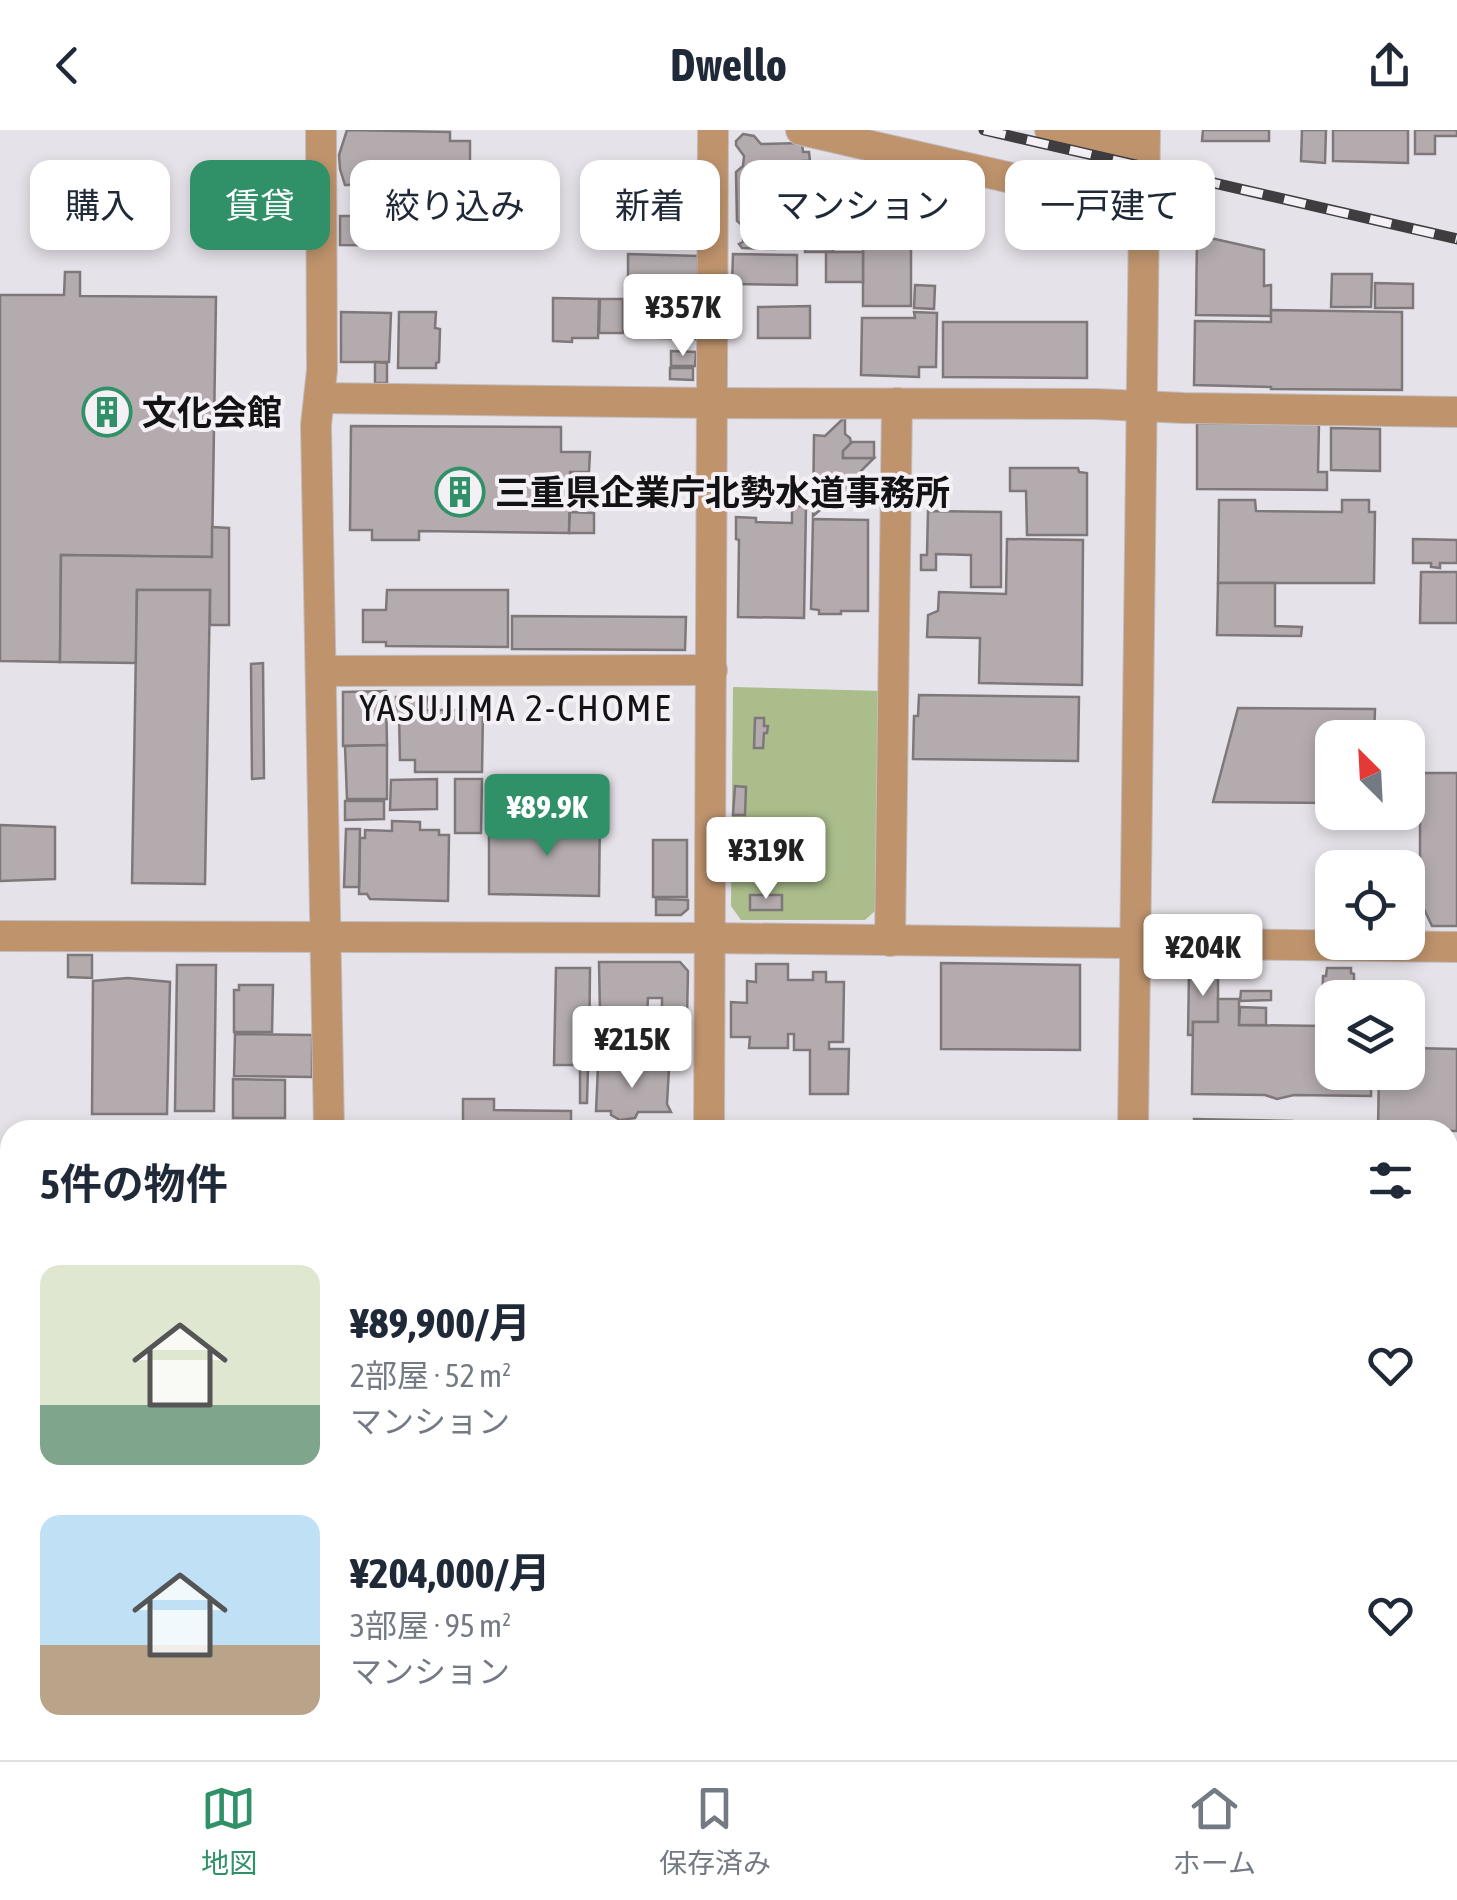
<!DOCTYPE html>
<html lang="ja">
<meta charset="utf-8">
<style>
body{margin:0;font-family:"Asap Condensed","Noto Sans JP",sans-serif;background:#f6f6f7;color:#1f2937;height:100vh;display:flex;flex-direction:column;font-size:38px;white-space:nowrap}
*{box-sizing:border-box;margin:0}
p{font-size:32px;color:#747a83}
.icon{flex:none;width:55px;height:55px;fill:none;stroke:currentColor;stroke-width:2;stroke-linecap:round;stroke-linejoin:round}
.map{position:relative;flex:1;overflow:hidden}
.panel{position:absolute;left:0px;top:990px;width:1458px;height:640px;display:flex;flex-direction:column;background:#fff;border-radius:30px 30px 0 0;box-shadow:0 5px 15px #0003}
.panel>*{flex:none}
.guide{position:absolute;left:30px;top:30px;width:1398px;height:90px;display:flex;gap:20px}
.needle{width:65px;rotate:336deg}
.controls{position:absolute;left:1315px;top:590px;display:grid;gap:20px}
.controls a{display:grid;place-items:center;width:110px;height:110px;border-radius:20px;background:#fff;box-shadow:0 5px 15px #0003;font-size:50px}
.price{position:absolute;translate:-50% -85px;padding:0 22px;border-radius:10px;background:#fff;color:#222;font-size:32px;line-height:65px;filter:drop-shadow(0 2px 5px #0008)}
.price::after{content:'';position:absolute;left:50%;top:60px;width:30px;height:22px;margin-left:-15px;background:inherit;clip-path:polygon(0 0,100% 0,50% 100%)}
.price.active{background:#309068;color:#fff}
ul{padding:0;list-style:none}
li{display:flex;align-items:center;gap:30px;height:250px;padding:0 40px}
li span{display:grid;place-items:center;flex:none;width:280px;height:200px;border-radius:20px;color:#555}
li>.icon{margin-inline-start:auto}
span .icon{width:120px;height:120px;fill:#fffc;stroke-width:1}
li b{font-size:42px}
h2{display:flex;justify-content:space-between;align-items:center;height:120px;padding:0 40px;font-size:42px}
.tag{padding:0 35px;border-radius:20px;background:#fff;box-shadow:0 5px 15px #0003;font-size:35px;line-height:90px}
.tag.active{background:#309068;color:#fff}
header{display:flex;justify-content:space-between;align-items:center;height:130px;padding:0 40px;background:#fff;font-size:45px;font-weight:700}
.menu{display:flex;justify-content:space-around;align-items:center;height:140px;border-top:2px solid #e0e1e3;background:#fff;font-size:28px;color:#747a83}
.menu a{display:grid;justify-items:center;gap:5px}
.menu .active{color:#309068}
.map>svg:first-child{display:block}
.green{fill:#aabd8b}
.building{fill:#b3abad;stroke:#7f787a;stroke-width:2.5}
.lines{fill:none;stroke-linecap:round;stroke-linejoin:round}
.minor-casing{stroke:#c0bdc3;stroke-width:32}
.minor{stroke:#bf946d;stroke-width:30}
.rail-casing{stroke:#3f3d40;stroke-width:11}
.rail{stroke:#f4f0f6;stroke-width:8;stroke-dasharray:22;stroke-linecap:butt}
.labels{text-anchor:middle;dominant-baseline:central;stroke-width:8;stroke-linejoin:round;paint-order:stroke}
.poi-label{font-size:35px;font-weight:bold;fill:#131214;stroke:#f4f0f6;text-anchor:start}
.neighbourhood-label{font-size:38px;letter-spacing:2.5px;fill:#131214;stroke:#f4f0f6}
</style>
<header><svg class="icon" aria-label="back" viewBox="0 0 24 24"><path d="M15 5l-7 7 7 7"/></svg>Dwello<svg class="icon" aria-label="share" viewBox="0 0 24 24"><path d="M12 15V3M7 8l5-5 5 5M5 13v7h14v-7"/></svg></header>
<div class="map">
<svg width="1457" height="1630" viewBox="0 0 1457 1630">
<rect width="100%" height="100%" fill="#e6e2e9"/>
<!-- green -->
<polygon class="green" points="733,557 882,561 876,780 865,790 741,790 731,776"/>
<!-- building -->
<g class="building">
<polygon points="347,0 450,2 450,11 470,11 470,45 404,47 404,54 345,55 340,39 339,25"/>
<polygon points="1203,0 1269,0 1269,11 1202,11"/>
<polygon points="1302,0 1326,0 1325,33 1301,31"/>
<polygon points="1333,0 1408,0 1408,33 1333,31"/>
<polygon points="1415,0 1457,0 1457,6 1435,6 1435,24 1415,24"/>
<polygon points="743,4 754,6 761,14 802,13 803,22 809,22 810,31 803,31 804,37 860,35 861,92 778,93 780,97 775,101 778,105 774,107 774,119 742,118 739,114 743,112 743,96 737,91 736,42 743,36 744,26 736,15 736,11"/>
<polygon points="863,32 941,50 941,72 911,72 911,176 863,176"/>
<polygon points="355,64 432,65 431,116 340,115 340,86 355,86"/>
<polygon points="1197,105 1264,120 1264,156 1271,155 1271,186 1196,185"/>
<rect x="805" y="112" width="28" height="10"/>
<rect x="826" y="122" width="37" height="30"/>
<polygon points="628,124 698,126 697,158 628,156"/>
<polygon points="733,124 797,125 797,155 732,154"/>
<polygon points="65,142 80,142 80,166 216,167 212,427 61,425 60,532 0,531 0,165 64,165"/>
<polygon points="1332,144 1372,144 1371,177 1331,177"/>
<polygon points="1375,153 1413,154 1413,178 1375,178"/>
<polygon points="915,155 935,156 934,179 914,178"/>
<polygon points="553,168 599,169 598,208 572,208 572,212 553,211"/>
<polygon points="600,169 623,169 623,203 599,203"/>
<polygon points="810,176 810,208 758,208 758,177"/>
<polygon points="630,177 695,178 695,209 630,207"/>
<polygon points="1271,180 1402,182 1402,260 1271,259 1271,257 1194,255 1195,191 1271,192"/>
<polygon points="341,182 391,183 389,232 341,232"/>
<polygon points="399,182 436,182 435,198 440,199 439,232 436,233 436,238 398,238"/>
<polygon points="914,182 937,183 936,237 919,237 919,247 861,245 862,188 915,188"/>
<polygon points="943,192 1087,192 1087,248 943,247"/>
<polygon points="671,221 696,222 695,236 671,236"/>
<polygon points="375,232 387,233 387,253 375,253"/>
<polygon points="670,238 693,238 693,250 670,249"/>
<polygon points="845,287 845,304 850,308 851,313 843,321 843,328 874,328 858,344 856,371 831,371 813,386 814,305 825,306"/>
<polygon points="1197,293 1319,294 1318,342 1327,342 1327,360 1197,359"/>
<polygon points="351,296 561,297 561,322 590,322 589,342 570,342 569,403 419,401 419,410 372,410 372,400 350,400"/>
<polygon points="1331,298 1380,299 1380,341 1331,340"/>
<polygon points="852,312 874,312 874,328 843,328 843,321"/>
<polygon points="1010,338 1078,338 1079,342 1087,343 1087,405 1027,405 1026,361 1010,361"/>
<polygon points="1219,370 1255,370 1256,381 1342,382 1342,370 1369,370 1369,382 1375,382 1374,453 1218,453"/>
<polygon points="792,376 806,376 804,488 738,487 739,410 736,409 736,387 756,388 756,392 792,393"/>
<polygon points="928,381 1001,382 1001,457 971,457 971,425 936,424 936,440 921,440 921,425 927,425"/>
<polygon points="570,382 594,383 594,403 569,403"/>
<polygon points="813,389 868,390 868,481 841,481 841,484 819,484 819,480 811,479"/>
<polygon points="212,397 229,398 229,495 210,495 210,460 137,460 136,533 60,532 61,425 212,427"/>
<polygon points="1007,409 1083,410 1082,555 979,553 980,508 927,507 928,485 938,481 939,462 1006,464"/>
<polygon points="1413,409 1457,410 1457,433 1440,433 1440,438 1431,437 1431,433 1413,433"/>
<polygon points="1421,442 1457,442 1457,493 1420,493"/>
<polygon points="1218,453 1275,453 1275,496 1302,497 1301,506 1217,505"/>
<polygon points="137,460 210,460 205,754 132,753"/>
<polygon points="387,460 508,460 508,517 386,516 386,512 363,512 363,480 386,480"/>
<polygon points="512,486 686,487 685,520 512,519"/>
<polygon points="263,533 264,648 252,649 251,534"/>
<polygon points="386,561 387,615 343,616 343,562"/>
<polygon points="919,565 1079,567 1078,631 913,629 914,586 918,586"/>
<polygon points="396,567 427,567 426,580 483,580 482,642 415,642 415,630 400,630 399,585 396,585"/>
<polygon points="1238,578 1375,579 1374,608 1332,608 1332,673 1213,672"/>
<polygon points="755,588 764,588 764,596 768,596 767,603 764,603 763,618 754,618"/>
<polygon points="387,615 387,669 347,669 345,616"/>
<polygon points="1416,643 1457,643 1457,796 1432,796 1418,766 1415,768 1410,758 1411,729 1420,730 1420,688 1416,688"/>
<polygon points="437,649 437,679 390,680 391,650"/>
<polygon points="455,649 482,649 481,703 455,703"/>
<polygon points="735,656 746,657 745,685 733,685"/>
<polygon points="345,671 384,671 384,689 345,690"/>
<polygon points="578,678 600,678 599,766 489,764 489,698 578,699"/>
<polygon points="392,691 420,692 420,700 439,700 439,705 449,705 448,771 370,769 367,764 359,764 360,708 365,708 365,700 392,701"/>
<polygon points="0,695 55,697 55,749 0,751"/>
<polygon points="346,699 360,699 359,757 344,757"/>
<rect x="653" y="710" width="34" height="57"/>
<rect x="750" y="765" width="32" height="15"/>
<polygon points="656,769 688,770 688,779 681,785 656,785"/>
<polygon points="68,825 92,825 92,848 68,847"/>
<polygon points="599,832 680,832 688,841 687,888 662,888 662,868 648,868 647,886 600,884"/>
<polygon points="941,833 1080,835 1080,920 941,919"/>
<polygon points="756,834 788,834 788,850 813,850 813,842 826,842 826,852 844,852 843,912 829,912 829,919 849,919 848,964 810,964 810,920 794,920 794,904 788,904 788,918 749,918 750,907 731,907 731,872 747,873 747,851 756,852"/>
<polygon points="177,835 216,835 214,981 175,981"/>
<polygon points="556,838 590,838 589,935 554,935"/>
<polygon points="1327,838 1351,838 1351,843 1354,844 1354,868 1332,868 1332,880 1322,879 1323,846 1326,846"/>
<polygon points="1189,843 1218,843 1218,892 1193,892 1193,905 1188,905"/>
<polygon points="128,848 170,852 167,984 92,984 93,851"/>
<polygon points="239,855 273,855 272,902 234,902 234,860 239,860"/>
<polygon points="1241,861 1271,861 1271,870 1240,871"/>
<polygon points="1218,869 1239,869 1239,895 1325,896 1326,879 1332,880 1332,942 1371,942 1371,966 1294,965 1277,969 1265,965 1192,964 1193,892 1218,892"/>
<polygon points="1240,877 1266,878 1266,895 1239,895"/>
<polygon points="601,896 686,896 686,929 621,929 620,922 602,922"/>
<polygon points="1408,896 1411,896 1411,918 1457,919 1457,1001 1378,1000 1379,942 1408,942"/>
<polygon points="235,904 312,905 312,947 234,946"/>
<polygon points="580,937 588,937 587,973 580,973"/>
<polygon points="598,937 669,938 667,974 671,982 638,982 635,988 620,990 611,985 611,981 596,981"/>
<polygon points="233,949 285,950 285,988 233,988"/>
<polygon points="463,969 494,969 494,980 571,981 571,1000 463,1000"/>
<polygon points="1194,989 1292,991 1291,1000 1194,1000"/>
<polygon points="176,992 247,993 247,1000 176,1000"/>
<polygon points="100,993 169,994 169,1000 99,1000"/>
<polygon points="6,1030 10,1030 10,1135 0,1135 0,1053 6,1053"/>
<polygon points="1448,1511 1457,1512 1457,1630 1381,1630 1382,1620 1448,1620"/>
<polygon points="3,1568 10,1568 10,1614 3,1613"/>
<polygon points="2,1618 65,1620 65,1630 1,1630"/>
<polygon points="150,1620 211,1620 211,1626 207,1626 207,1630 150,1630"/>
<rect x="533" y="1620" width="86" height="10"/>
<polygon points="623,1620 680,1620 679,1630 622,1630"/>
<polygon points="803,1620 857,1620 857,1630 802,1630"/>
<polygon points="865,1620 910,1620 910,1630 864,1630"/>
<rect x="986" y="1620" width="88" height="10"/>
<polygon points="1182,1620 1250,1620 1250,1622 1240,1622 1240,1630 1182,1630"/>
</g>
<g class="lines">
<!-- minor casing -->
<g class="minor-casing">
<g id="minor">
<polyline points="321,0 322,240 316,295 329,1000"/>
<polyline points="801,0 1143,78"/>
<polyline points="1050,0 1097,10 1144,16"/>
<polyline points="319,268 713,273 1096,274 1184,278 1457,282"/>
<polyline points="321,541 712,540"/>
<polyline points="0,806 711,808 1457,817"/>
<polyline points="890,811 897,273"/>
<polyline points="709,1000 713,0"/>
<polyline points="1133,1000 1145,0"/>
<polyline points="0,1274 10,1274"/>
<polyline points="1448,1289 1457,1289"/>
<polyline points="0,1378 10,1378"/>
<polyline points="1448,1390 1457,1390"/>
<polyline points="340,1620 340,1630"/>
<polyline points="702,1630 703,1620"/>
<polyline points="1128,1630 1128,1620"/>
</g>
</g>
<!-- minor -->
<use href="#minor" class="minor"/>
<!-- rail casing -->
<g class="rail-casing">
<polyline id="rail" points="984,0 1457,109"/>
</g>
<!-- rail -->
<use href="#rail" class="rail"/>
</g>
<!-- icons -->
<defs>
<g id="building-ring" transform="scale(2.5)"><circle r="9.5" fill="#f4f0f6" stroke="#309068" stroke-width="1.5"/><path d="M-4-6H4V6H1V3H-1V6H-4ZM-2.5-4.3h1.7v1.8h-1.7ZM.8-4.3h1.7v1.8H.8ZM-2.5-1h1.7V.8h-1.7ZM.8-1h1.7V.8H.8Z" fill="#309068"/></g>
</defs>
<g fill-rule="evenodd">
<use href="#building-ring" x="107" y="282"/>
<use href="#building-ring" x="460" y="362"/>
</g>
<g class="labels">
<!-- poi labels -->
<g class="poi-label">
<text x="142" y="282">文化会館</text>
<text x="495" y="362">三重県企業庁北勢水道事務所</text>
</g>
<!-- neighbourhood labels -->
<g class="neighbourhood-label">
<text x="516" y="577">YASUJIMA 2-CHOME</text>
</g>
</g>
</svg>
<div class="controls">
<a><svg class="needle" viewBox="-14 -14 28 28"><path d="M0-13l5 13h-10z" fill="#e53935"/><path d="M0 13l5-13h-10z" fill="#747a83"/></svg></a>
<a><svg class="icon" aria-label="locate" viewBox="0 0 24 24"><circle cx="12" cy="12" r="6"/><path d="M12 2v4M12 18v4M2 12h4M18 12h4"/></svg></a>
<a><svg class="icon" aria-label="layers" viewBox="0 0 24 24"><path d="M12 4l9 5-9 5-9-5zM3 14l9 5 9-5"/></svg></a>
</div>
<b class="price" style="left:683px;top:229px">¥357K</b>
<b class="price active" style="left:547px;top:729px">¥89.9K</b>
<b class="price" style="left:766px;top:772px">¥319K</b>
<b class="price" style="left:1203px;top:869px">¥204K</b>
<b class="price" style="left:632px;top:961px">¥215K</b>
<div class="guide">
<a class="tag">購入</a>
<a class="tag active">賃貸</a>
<a class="tag">絞り込み</a>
<a class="tag">新着</a>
<a class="tag">マンション</a>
<a class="tag">一戸建て</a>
</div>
<section class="panel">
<h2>5件の物件<svg class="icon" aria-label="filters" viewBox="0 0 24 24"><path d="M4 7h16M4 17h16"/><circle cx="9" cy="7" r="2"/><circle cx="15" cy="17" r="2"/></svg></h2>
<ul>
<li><span style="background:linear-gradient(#dfe7d0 70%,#7fa58c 0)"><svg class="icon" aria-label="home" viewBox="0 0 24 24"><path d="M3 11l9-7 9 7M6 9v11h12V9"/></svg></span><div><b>¥89,900/月</b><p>2部屋 · 52 m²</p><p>マンション</p></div><svg class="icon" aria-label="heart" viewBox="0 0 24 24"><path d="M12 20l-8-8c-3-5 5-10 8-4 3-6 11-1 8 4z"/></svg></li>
<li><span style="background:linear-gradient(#bfe0f5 65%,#b9a48a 0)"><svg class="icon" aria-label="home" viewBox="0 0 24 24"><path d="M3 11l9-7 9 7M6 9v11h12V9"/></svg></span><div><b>¥204,000/月</b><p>3部屋 · 95 m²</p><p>マンション</p></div><svg class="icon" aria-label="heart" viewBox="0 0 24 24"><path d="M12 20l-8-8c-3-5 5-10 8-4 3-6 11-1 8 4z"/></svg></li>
</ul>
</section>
</div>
<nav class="menu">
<a class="active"><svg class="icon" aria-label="map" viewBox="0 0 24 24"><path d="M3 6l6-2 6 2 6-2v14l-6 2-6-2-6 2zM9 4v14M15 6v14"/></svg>地図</a>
<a><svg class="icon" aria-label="saved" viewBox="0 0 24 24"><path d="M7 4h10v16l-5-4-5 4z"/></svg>保存済み</a>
<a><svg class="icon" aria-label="home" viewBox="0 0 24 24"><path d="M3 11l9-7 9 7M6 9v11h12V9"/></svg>ホーム</a>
</nav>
